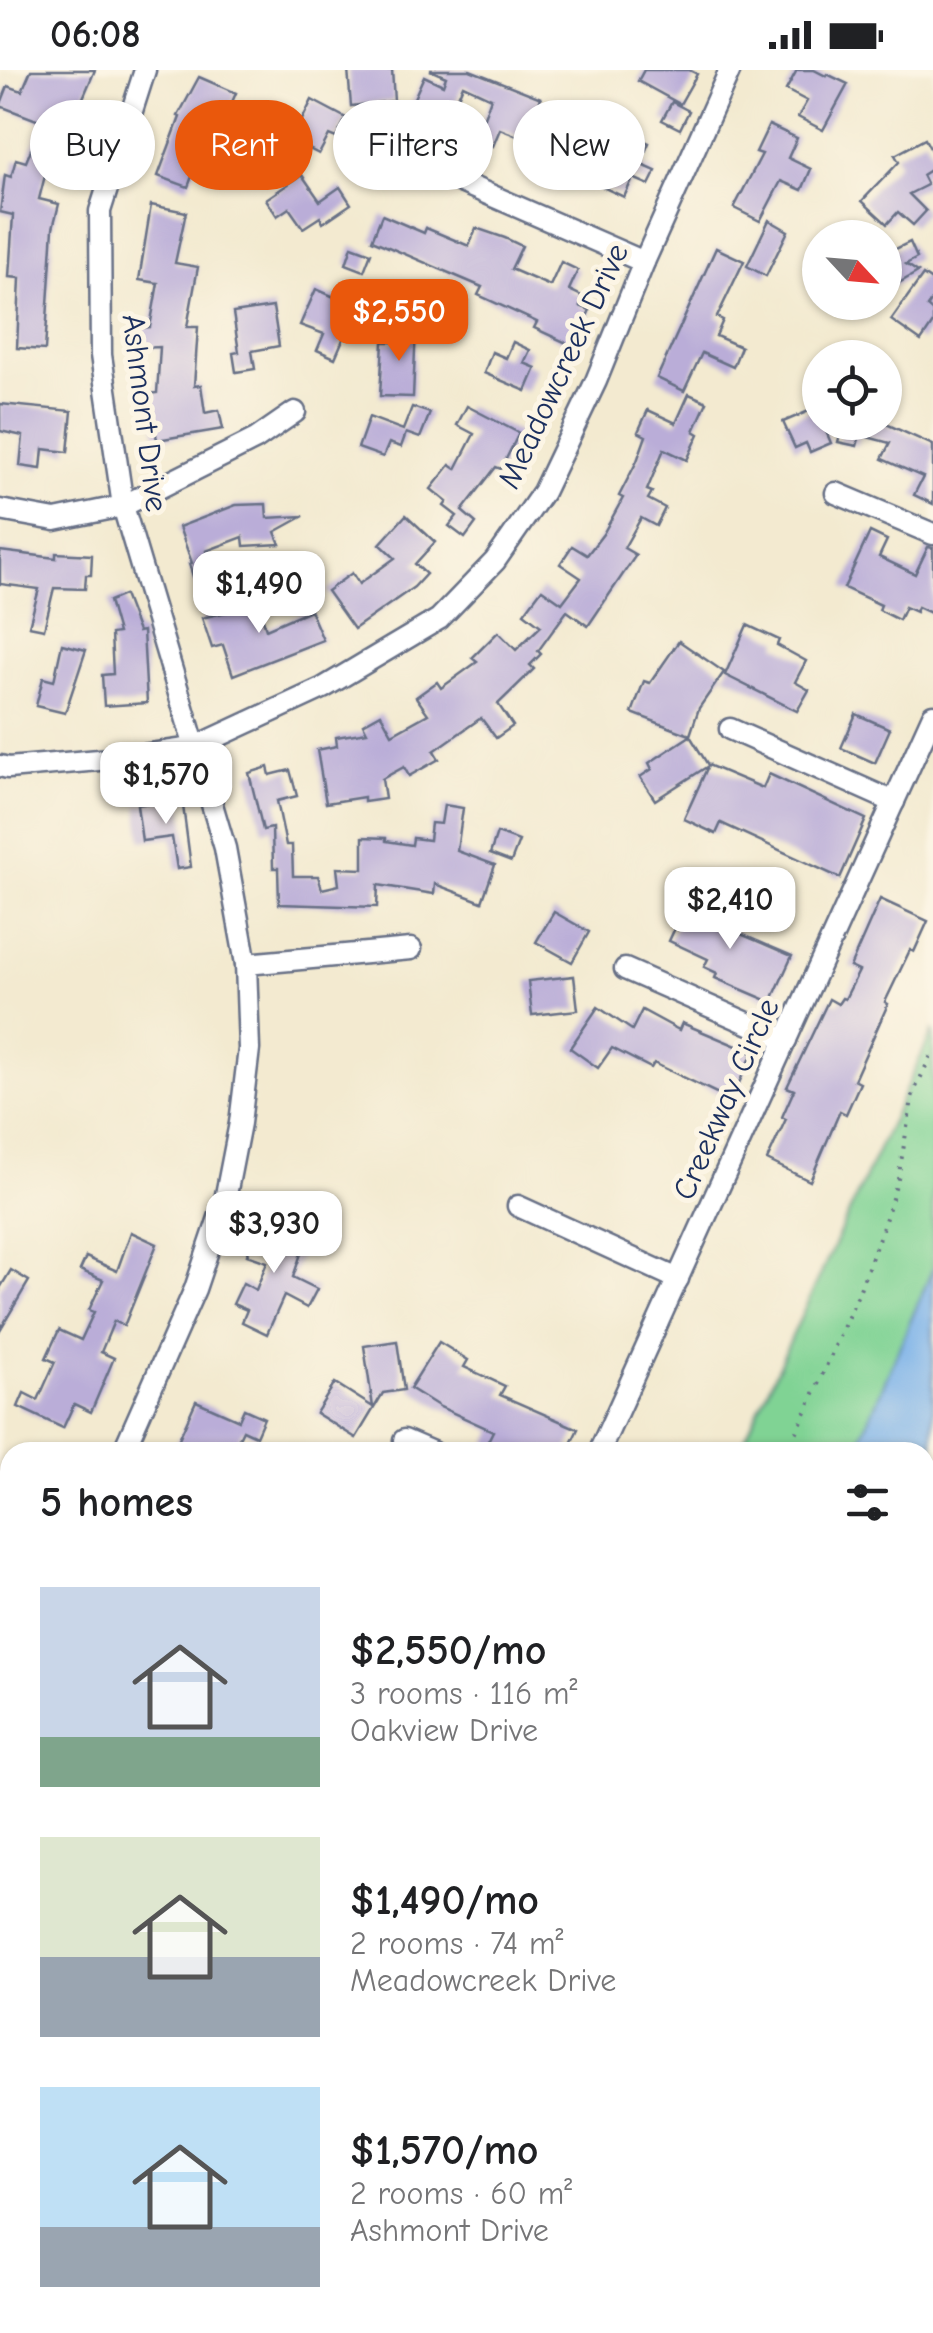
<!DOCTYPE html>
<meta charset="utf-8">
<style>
body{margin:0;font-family:"Comic Neue",sans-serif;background:#f2f2f2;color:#202124;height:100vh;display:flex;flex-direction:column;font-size:38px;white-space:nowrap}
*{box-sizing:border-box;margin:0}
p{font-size:32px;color:#757577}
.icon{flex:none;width:55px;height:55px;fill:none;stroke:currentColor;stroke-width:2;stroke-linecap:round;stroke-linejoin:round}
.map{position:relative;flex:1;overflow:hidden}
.side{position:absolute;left:0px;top:1372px;width:935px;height:892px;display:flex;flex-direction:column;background:#fff;border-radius:30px 30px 0 0;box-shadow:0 2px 8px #0004}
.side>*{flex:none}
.hud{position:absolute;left:30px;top:30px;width:875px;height:90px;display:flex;gap:20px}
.needle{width:65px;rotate:116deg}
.controls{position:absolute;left:802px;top:150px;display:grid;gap:20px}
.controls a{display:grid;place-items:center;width:100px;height:100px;border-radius:50%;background:#fff;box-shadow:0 2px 8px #0004;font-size:50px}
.price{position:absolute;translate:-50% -85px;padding:0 22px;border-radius:20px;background:#fff;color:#222;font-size:32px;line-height:65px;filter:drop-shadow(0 2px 5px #0008)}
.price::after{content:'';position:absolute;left:50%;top:60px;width:30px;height:22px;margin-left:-15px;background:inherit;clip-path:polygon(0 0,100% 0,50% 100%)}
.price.active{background:#ea580c;color:#fff}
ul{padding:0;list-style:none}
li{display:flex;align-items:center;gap:30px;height:250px;padding:0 40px}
li span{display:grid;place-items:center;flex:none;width:280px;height:200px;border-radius:0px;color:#555}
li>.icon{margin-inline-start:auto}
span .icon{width:120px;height:120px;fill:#fffc;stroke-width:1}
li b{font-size:42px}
h2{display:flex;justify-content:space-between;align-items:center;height:120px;padding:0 40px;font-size:42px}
.pill{padding:0 35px;border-radius:45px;background:#fff;box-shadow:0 2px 8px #0004;font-size:35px;line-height:90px}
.pill.active{background:#ea580c;color:#fff}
.status{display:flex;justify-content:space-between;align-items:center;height:70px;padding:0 50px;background:#fff;direction:ltr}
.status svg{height:28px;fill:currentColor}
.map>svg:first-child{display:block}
.green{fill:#80d394;stroke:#4e8179;stroke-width:2.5}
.water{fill:#79b1e9;stroke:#4a70a4;stroke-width:2.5}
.building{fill:#baadd8}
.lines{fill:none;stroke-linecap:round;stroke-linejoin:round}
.minor-casing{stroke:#677086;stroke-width:25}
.path{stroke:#677086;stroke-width:4;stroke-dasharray:2.5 8;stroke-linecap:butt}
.minor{stroke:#fff;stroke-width:20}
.labels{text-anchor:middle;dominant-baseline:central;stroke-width:10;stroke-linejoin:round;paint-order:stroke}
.street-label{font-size:32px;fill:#1b2f5e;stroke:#fcf5e5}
</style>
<div class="status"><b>06:08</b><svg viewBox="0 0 49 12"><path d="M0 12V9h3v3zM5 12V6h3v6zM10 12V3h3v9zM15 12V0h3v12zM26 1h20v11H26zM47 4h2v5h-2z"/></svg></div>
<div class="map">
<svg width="933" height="2263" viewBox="0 0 933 2263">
<rect width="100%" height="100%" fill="#fcf5e5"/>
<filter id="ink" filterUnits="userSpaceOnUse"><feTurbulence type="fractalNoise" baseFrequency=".01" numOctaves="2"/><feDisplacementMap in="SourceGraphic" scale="20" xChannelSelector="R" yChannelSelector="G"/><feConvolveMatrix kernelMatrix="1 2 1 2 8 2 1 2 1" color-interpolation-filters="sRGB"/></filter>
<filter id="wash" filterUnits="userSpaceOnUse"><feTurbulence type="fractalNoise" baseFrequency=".0048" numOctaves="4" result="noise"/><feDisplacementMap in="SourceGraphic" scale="40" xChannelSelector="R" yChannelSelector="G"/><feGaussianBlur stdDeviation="2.25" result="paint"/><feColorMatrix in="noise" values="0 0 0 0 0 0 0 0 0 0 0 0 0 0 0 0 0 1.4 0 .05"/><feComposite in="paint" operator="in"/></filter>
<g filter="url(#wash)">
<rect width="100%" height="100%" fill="#f3ead0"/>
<!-- green -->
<polygon class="green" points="933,960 933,2124 925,2120 925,1382 739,1382"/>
<!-- water -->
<polygon class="water" points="933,1198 933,1898 925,1910 925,1382 855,1382"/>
<g id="blocks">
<!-- building -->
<g class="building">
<polygon points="31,0 95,0 77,42 81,43 62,95 49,90 39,129 59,134 53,158 45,280 17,278 20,208 9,207 13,145 0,142 5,105 11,107 16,89 26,92 42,52 0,36 8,16 22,21"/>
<polygon points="348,0 392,0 394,31 351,36"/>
<polygon points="430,0 470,0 541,28 525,69 500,59 493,76 476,69 491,28 463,15 444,59 430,53 434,45 411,35 424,6 443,15 446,7"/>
<polygon points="644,0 689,0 697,4 680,34 638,11"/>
<polygon points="797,0 814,0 826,6 827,4 848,14 823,60 798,47 807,31 786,20"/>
<polygon points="199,7 236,23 215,71 233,78 227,95 200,85 188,117 158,106 180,47 178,46"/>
<polygon points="312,30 346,48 336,68 329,65 319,84 292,70"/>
<polygon points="672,32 689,41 680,59 662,50"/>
<polygon points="575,39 649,73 640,94 656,101 649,115 633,108 624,127 596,114 603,98 557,77"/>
<polygon points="769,55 797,68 788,88 811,99 802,120 781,111 760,151 734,138 762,84 756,82"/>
<polygon points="925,69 933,84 933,98 922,105 927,115 909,124 926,141 913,155 898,142 887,154 862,131 899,92 895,85"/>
<polygon points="544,73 562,81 554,98 536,90"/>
<polygon points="282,75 297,97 267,98 266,76"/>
<polygon points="302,105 320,131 340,117 351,134 323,153 320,147 303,158 289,138 277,146 266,129"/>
<polygon points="151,135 186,142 175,193 198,197 187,257 198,257 194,316 201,315 205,343 219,340 223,359 157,370 149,324 157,323 160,277 140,278 139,258 150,257 158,213 139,210"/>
<polygon points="382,145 424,163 426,158 469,176 476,158 505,168 522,176 511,199 550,216 561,192 578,200 569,220 584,227 580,236 590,240 573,276 534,258 537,252 478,225 482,217 372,170"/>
<polygon points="769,150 788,161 766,206 747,196"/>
<polygon points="910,172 917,188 906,194 918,202 885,221 885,184"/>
<polygon points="352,176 371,183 364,201 346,194"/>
<polygon points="716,178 744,191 717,247 723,250 716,266 741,277 733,297 702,283 684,321 657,308"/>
<polygon points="923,205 933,212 933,228 927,237 933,242 933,253 921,271 891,250"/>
<polygon points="316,219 357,237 335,288 317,280 324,264 300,255"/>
<polygon points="273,237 279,276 252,281 255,299 236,302 233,283 239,282 233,243"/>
<polygon points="397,256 416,256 413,327 380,326 383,272 396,272"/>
<polygon points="513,272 530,280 524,293 536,298 526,321 484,303 492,282 506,288"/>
<polygon points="689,324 707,332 694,361 699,364 687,390 664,379 647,420 652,422 648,429 665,438 656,456 641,448 624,478 636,485 588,556 567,541 538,581 541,584 530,595 534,599 498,634 513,656 496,668 481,648 434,681 439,689 409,706 404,697 382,709 385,729 364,732 364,727 326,733 317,680 337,676 336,667 367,662 363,654 381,644 392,664 428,644 416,627 437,612 441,618 477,592 472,588 498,562 516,580 541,556 524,543 542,519 562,533 581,508 560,494 572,476 587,485 603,464 623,428 619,426 637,391 646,366 638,362 648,340 676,353"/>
<polygon points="0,334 72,341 68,382 43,379 41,399 20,396 23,366 0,361"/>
<polygon points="467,336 519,363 501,399 496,397 462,441 476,453 465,468 449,456 457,446 444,436 447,432 431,419 450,395 456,399 474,364 457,355"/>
<polygon points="412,337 430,343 420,368 406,363 401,377 389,373 383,387 358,378 369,347 403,360"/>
<polygon points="816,338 831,373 810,382 806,373 795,378 783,352"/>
<polygon points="830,352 882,352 933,375 933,434 914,425 923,407 882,389 890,373 860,365 857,376 838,372 841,361 830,358"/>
<polygon points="266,434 267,448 304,446 275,462 280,474 244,476 243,467 206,481 214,509 196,515 189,494 192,493 179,457 236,435"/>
<polygon points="406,445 435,472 415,494 426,504 414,517 354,559 327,521 352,503 359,514 395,488 380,474"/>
<polygon points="870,462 887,470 879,487 915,504 928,477 933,478 933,544 918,537 916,542 905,537 899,550 879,540 881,535 844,518"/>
<polygon points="0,481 56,488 56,483 92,485 91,505 86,505 85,519 54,518 44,559 29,556 39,519 0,514"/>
<polygon points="124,525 138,562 143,561 147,633 104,636 102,605 113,604 111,564 118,563 109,531"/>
<polygon points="258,534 266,559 310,540 323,570 233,605 223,575 212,578 202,548"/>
<polygon points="747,555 779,570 777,575 806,591 795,612 809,620 797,641 725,605"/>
<polygon points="679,571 724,602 699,638 690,665 632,643 644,611 650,613"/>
<polygon points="62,574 86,580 65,643 36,636 43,608 54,611"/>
<polygon points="856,644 890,659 875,693 841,678"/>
<polygon points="690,666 708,695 763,718 769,704 866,749 840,808 721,753 716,764 684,749 708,696 655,730 640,707 652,699 649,693"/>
<polygon points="268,697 270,705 290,700 297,726 277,731 286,775 292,775 293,806 318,806 322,819 339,815 337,798 363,799 363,767 386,768 386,771 412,775 413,768 429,770 431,753 441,754 444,735 463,738 457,781 495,795 482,832 435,814 434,824 378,815 377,837 279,834 278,798 273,798 272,758 263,760 249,703"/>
<polygon points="182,728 191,797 177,799 172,767 142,771 137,735"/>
<polygon points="497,763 519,771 511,792 490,784"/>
<polygon points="689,828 720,842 715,853 792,886 771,932 715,908 717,903 704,897 708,889 669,871"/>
<polygon points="880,829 928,851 914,882 910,880 885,932 888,934 854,1010 860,1013 846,1044 840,1041 810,1111 767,1090 786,1049 782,1047 794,1020 787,1017 829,929 838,934 842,928 845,929 859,901 850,897"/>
<polygon points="554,842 589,862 572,892 536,872"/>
<polygon points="574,906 578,940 532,945 528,911"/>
<polygon points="598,937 632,960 642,940 679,960 682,953 753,983 731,1030 654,993 651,998 612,978 598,998 570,978"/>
<polygon points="259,1152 285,1161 287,1156 308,1163 293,1207 317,1219 307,1238 284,1226 267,1264 242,1252 247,1240 233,1234 243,1213 256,1220 267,1192 247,1185"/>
<polygon points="131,1162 157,1174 124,1256 114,1251 101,1282 114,1288 91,1342 74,1334 63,1358 18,1337 24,1323 38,1330 55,1292 46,1288 59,1260 81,1270 94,1242 89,1240 103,1210 80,1200 86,1187 117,1201"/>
<polygon points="11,1200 29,1211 0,1260 0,1218"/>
<polygon points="397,1271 404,1320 383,1323 356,1368 316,1343 335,1313 373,1337 364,1276"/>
<polygon points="439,1272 468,1290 464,1297 505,1316 500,1325 578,1359 567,1382 507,1382 487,1373 493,1361 440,1337 410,1318"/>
<polygon points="196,1331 239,1350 244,1339 264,1348 256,1366 243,1360 232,1382 197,1382 177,1373"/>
</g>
</g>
</g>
<g filter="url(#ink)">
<use href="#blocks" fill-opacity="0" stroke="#677086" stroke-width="2.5"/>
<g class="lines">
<!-- minor casing -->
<g class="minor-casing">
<g id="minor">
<polyline points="386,91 431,99 644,192"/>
<polyline points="836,423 933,464"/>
<polyline points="0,440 55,450 123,436 256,369 295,342"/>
<polyline points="730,659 894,732"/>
<polyline points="0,696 8,698 122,688 193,678 323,618 439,549 495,491 543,422 596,311 644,192 730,0"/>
<polyline points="246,894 411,879"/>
<polyline points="625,899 786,970"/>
<polyline points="518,1136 678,1209"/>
<polyline points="404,1370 432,1382"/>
<polyline points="123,1382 195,1219 225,1130 240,1053 249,979 246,894 225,778 123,436 101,285 100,141 145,0"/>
<polyline points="599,1382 933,645"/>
<polyline points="0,1515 10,1518"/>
<polyline points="0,1652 10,1631"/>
<polyline points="0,2058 10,2060"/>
<polyline points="753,2255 770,2263"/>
<polyline points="351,2263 355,2255"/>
<polyline points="617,2263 621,2255"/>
</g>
</g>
<!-- path -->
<g class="path">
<polyline points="788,1382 859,1222 884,1154 898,1109 913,1024 933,981"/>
<polyline points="0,1685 10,1690"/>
<polyline points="925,2068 933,2072"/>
<polyline points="925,2119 933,2123"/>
</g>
<!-- minor -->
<use href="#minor" class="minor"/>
</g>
</g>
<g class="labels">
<!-- street labels -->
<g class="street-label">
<text transform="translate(563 296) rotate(-65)">Meadowcreek Drive</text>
<text transform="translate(145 343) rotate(83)">Ashmont Drive</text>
<text transform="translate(726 1029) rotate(-66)">Creekway Circle</text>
</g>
</g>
</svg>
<div class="controls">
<a><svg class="needle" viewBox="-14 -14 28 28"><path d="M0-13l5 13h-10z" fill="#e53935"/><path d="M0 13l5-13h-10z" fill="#757577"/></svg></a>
<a><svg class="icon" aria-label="locate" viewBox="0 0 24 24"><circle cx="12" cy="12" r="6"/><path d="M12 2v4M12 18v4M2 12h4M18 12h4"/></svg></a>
</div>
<b class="price active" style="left:399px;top:294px">$2,550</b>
<b class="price" style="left:259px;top:566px">$1,490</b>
<b class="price" style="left:166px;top:757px">$1,570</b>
<b class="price" style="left:730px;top:882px">$2,410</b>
<b class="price" style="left:274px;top:1206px">$3,930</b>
<div class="hud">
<a class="pill">Buy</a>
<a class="pill active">Rent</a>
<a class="pill">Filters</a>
<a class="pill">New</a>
</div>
<section class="side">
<h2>5 homes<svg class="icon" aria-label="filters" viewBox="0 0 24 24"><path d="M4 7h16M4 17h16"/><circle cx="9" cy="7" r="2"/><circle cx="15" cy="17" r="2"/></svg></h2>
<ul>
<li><span style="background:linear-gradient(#c9d6e8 75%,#7fa58c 0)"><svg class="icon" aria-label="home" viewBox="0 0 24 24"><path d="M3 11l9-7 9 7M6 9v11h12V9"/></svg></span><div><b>$2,550/mo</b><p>3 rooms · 116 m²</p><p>Oakview Drive</p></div></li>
<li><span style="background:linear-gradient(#dfe7d0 60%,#9aa5b1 0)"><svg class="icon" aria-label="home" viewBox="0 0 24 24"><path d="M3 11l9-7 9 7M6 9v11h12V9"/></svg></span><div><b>$1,490/mo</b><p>2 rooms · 74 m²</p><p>Meadowcreek Drive</p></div></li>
<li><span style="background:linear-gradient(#bfe0f5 70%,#9aa5b1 0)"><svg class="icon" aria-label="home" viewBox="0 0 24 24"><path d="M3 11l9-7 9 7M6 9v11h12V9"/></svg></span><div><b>$1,570/mo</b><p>2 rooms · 60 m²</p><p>Ashmont Drive</p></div></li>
</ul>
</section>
</div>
